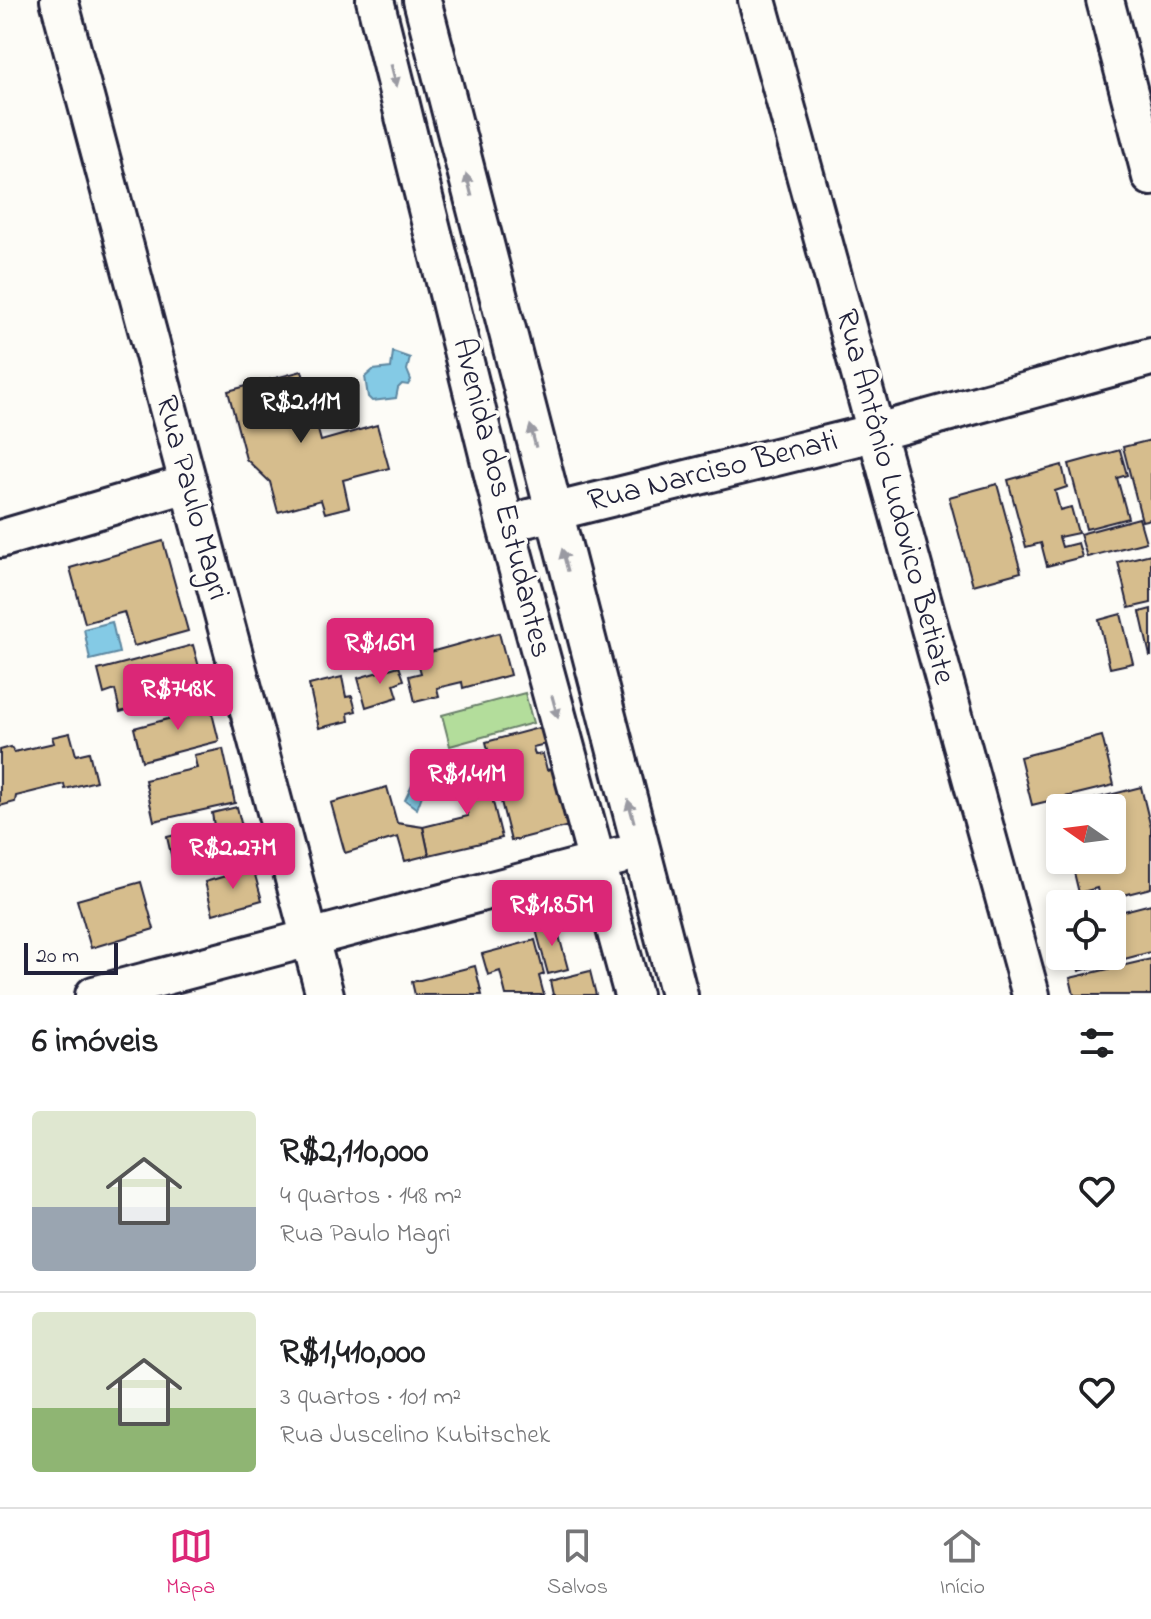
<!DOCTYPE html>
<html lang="pt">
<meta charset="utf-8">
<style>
body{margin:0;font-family:"Indie Flower",sans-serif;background:#f2f2f2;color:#202124;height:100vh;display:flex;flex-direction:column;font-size:30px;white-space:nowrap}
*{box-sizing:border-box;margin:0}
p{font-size:26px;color:#757577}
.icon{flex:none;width:44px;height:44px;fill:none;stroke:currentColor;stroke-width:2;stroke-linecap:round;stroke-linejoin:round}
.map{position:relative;height:995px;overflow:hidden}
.side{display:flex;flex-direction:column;background:#fff;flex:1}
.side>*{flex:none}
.needle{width:52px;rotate:284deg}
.buttons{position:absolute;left:1046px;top:794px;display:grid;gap:16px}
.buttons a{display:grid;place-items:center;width:80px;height:80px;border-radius:8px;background:#fff;box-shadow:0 4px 12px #0003;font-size:40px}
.scale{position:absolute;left:24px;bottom:20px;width:94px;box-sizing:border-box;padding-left:8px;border:4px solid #22223b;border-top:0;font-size:22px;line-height:28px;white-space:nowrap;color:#22223b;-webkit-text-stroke:6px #fdfcf7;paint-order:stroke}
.price{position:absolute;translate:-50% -68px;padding:0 18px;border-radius:8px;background:#db2777;color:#fff;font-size:26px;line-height:52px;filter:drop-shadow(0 2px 4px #0008)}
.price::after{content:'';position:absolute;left:50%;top:48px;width:24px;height:18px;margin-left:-12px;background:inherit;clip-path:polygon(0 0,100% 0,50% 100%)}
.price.active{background:#222;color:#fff}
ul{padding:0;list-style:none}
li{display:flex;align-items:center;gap:24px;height:200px;padding:0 32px}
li+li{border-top:2px solid #e0e0e0}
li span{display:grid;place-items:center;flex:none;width:224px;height:160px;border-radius:8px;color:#555}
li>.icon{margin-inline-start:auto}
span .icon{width:96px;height:96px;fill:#fffc;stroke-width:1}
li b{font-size:34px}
h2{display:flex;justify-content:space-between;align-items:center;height:96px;padding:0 32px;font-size:34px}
.tab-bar{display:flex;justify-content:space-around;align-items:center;height:112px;border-top:2px solid #e0e0e0;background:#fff;font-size:22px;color:#757577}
.tab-bar a{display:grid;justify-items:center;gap:4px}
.tab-bar .active{color:#db2777}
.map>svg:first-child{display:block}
.green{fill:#b3dd9b;stroke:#6a806b;stroke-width:2}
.water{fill:#84cae5;stroke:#5d87a1;stroke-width:2}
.building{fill:#d6bd8d;stroke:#22223b;stroke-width:2}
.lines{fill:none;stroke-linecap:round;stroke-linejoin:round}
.minor-casing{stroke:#22223b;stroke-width:42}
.minor{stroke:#fdfcf7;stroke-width:36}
.oneway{fill:#9a9aa2}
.labels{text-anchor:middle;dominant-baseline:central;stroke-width:7;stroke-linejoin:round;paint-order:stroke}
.street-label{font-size:32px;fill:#22223b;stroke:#fdfcf7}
</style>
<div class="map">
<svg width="1151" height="995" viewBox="0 0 1151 995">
<rect width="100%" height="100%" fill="#fdfcf7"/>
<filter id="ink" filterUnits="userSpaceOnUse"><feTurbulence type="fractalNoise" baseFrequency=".0125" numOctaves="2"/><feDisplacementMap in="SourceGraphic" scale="16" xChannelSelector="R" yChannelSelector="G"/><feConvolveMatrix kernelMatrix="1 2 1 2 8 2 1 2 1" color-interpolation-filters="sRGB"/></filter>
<g filter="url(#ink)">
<!-- green -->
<polygon class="green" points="525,693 533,723 450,746 442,715"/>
<!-- water -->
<g class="water">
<polygon points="393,352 410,358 407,370 411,380 408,385 402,384 398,388 396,398 372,401 368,397 365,377 373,370 391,368"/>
<polygon points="112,622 119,653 90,660 84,629"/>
<polygon points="439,768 442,787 424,790 417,809 405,800 417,775"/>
</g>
<!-- building -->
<g class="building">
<polygon points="302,371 321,441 377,425 389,468 343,480 349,507 325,513 321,500 278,512 270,482 246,459 228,391"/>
<polygon points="1151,440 1151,519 1142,521 1123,447"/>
<polygon points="1120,450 1127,475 1117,478 1128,518 1086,529 1069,464"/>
<polygon points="1062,465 1067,487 1055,491 1060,510 1071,507 1078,533 1059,537 1062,547 1078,543 1082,557 1047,566 1041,543 1026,547 1008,480"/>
<polygon points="997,484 1021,572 973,585 949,497"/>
<polygon points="1139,518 1146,542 1087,557 1080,534"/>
<polygon points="163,541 188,631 134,646 124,612 85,623 70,568"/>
<polygon points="1151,554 1151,603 1129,608 1118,562"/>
<polygon points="1151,609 1151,656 1150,656 1140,612"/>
<polygon points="1121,614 1133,663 1110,668 1099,620"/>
<polygon points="499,633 510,675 463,688 462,682 437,688 439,696 415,702 409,676 421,673 416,656"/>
<polygon points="193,645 205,689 120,712 115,690 104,694 98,670"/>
<polygon points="399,666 404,680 394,684 398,697 366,707 358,678"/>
<polygon points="342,677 346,697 352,696 356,711 348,713 349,721 319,728 309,685"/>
<polygon points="208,697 219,741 142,761 134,728 183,715 181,705"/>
<polygon points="542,727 546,744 533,747 535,755 543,754 547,770 554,768 569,826 511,841 486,742"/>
<polygon points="70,733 76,755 89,752 96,781 65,789 64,784 16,796 15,802 0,806 0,750 11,747 14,752 54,743 52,737"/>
<polygon points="1102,736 1114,785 1032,805 1020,757"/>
<polygon points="223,749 235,803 154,821 145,780 197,768 194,755"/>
<polygon points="484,766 502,838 429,855 423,827 468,816 457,772"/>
<polygon points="387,787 397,823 423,827 429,855 405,861 398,837 345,853 331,803"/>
<polygon points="1141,787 1151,828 1151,888 1100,901 1097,888 1079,893 1071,860 1112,860 1112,808 1075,808 1074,804"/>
<polygon points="237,807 250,859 235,863 233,857 175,872 167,837 214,826 212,813"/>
<polygon points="253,868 262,900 213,914 205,882"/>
<polygon points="141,882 154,929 91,948 77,900"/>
<polygon points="1151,904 1151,952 1079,971 1075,956 1112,956 1112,914"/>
<polygon points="555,921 568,969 548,974 535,926"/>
<polygon points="535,940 544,974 539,976 544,995 506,995 500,971 488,975 482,954"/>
<polygon points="1151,959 1151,995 1074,995 1070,978"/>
<polygon points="475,966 482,995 415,995 412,982"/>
<polygon points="590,971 596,995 553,995 550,981"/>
</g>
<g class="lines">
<!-- minor casing -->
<g class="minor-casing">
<g id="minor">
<polyline points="59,0 325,995"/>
<polyline points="375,0 505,523 633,995"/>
<polyline points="422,0 679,995"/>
<polyline points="757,0 1031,995"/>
<polyline points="1105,0 1151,177"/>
<polyline points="529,518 877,432 1151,357"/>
<polyline points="0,539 187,484"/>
<polyline points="94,995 620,856"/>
</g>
</g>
<!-- minor -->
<use href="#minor" class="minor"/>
</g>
<!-- one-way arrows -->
<defs><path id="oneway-solid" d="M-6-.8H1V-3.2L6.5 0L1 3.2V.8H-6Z" transform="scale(2)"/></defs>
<g class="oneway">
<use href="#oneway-solid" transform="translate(394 76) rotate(76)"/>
<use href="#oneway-solid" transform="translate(469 185) rotate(-104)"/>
<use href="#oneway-solid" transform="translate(533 436) rotate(-104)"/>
<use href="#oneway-solid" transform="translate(565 560) rotate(-105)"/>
<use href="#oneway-solid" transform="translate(555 707) rotate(75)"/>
<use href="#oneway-solid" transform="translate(631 811) rotate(-105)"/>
</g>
</g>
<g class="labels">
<!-- street labels -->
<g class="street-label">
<text transform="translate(713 472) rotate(-14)">Rua Narciso Benati</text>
<text transform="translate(894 497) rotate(75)">Rua Antônio Ludovico Betiate</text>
<text transform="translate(191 498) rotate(75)">Rua Paulo Magri</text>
<text transform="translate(501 498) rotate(76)">Avenida dos Estudantes</text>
</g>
</g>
</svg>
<div class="buttons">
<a><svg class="needle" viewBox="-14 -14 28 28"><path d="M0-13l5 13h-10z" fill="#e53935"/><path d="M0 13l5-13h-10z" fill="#757577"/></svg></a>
<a><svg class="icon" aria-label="locate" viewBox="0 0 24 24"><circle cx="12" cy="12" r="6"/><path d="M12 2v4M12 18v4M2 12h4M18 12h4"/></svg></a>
</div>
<div class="scale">20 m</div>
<b class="price active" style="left:301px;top:445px">R$2.11M</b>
<b class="price" style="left:380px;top:686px">R$1.6M</b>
<b class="price" style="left:178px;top:732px">R$748K</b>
<b class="price" style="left:467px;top:817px">R$1.41M</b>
<b class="price" style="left:233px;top:891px">R$2.27M</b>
<b class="price" style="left:552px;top:948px">R$1.85M</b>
</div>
<section class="side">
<h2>6 imóveis<svg class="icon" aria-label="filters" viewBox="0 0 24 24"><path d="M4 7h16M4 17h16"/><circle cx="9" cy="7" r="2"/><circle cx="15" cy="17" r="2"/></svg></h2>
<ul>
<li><span style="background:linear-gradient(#dfe7d0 60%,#9aa5b1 0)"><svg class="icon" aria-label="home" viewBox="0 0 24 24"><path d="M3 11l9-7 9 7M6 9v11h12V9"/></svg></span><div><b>R$2,110,000</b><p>4 quartos · 148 m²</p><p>Rua Paulo Magri</p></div><svg class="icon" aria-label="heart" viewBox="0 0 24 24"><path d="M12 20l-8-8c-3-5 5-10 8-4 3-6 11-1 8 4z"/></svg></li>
<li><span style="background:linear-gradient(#dfe7d0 60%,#8fb573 0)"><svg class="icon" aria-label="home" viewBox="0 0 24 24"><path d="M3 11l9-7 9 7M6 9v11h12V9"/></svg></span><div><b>R$1,410,000</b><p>3 quartos · 101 m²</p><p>Rua Juscelino Kubitschek</p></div><svg class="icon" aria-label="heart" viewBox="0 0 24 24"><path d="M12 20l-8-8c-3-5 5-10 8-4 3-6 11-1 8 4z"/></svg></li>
</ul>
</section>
<nav class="tab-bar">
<a class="active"><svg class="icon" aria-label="map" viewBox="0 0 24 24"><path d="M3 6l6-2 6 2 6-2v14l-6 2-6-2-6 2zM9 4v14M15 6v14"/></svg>Mapa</a>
<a><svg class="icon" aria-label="saved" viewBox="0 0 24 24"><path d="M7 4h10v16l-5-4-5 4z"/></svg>Salvos</a>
<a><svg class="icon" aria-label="home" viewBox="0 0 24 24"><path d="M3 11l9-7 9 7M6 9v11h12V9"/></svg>Início</a>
</nav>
